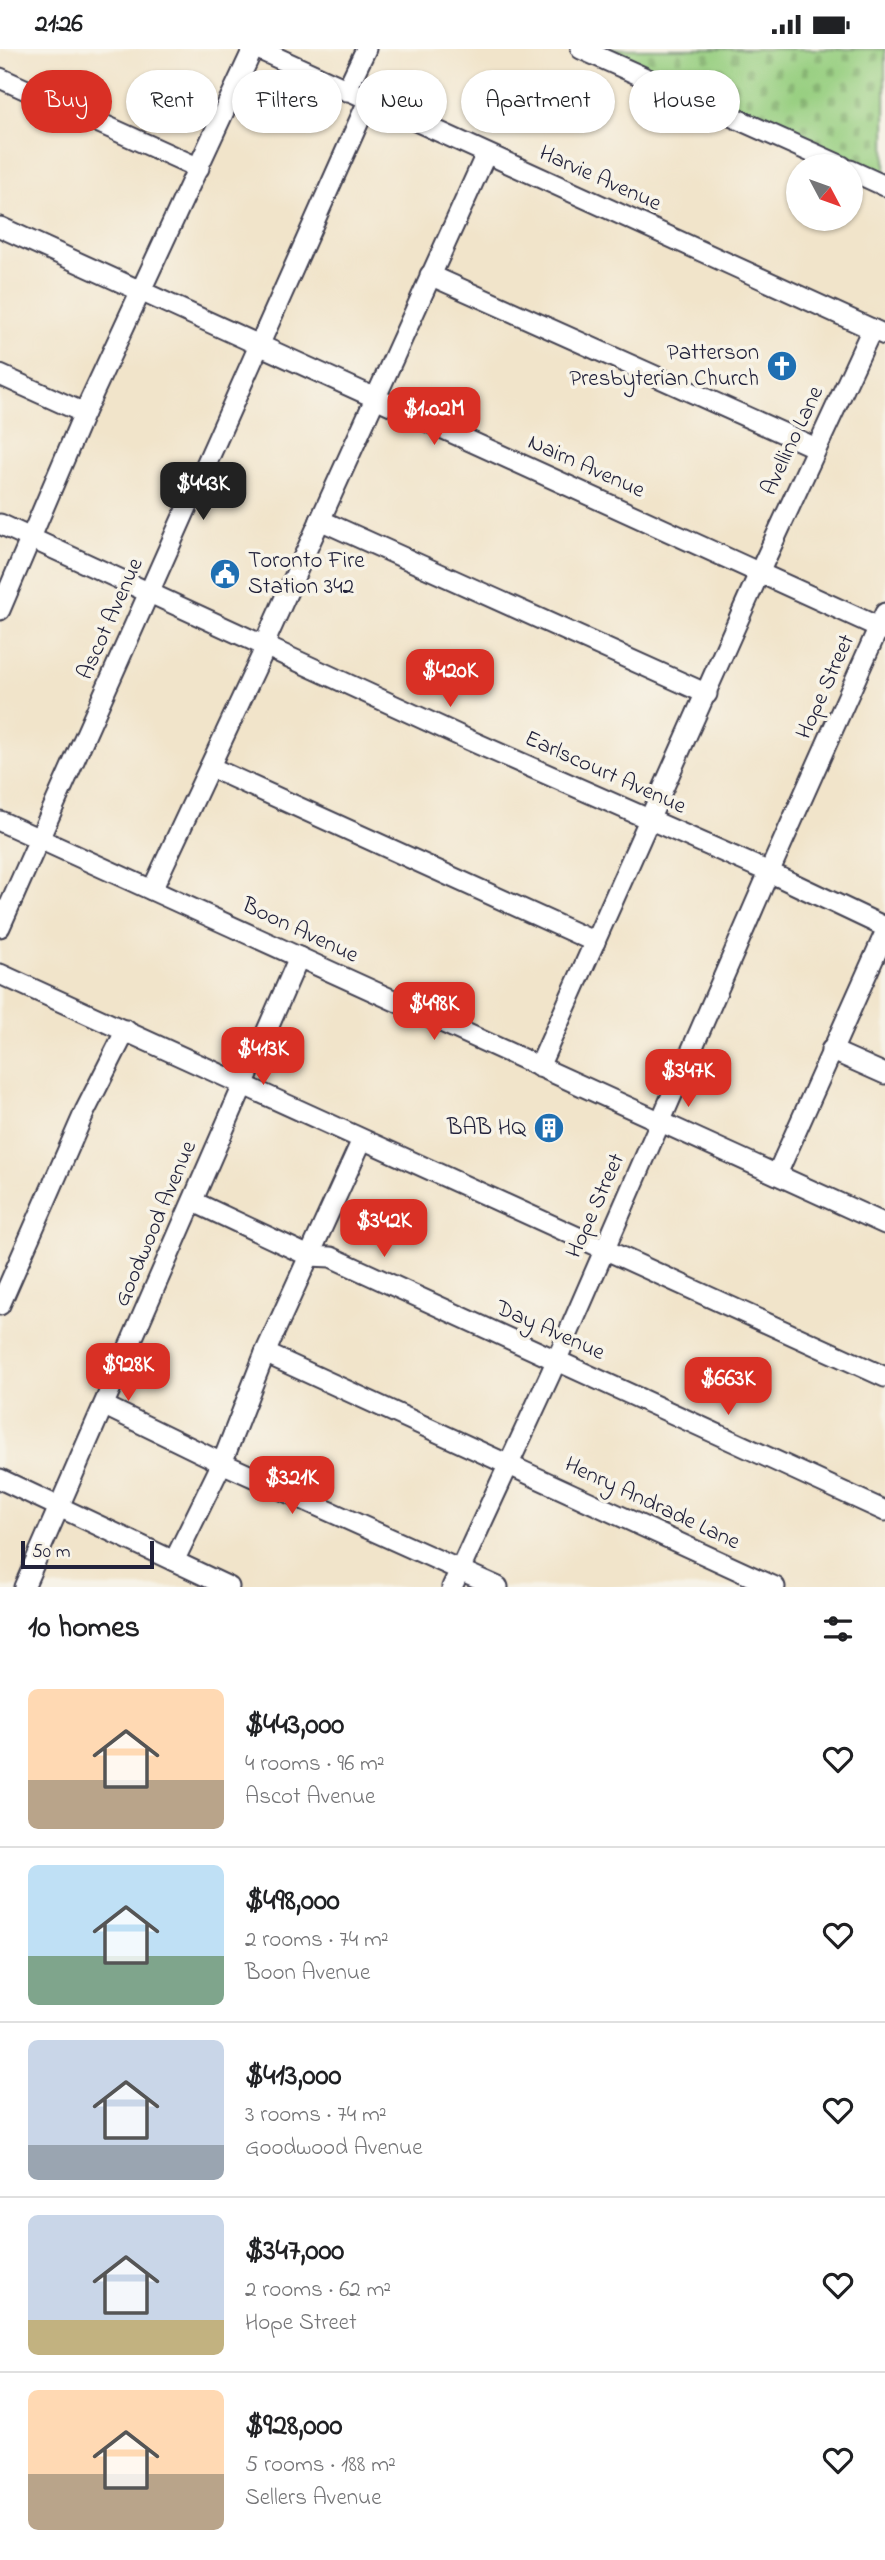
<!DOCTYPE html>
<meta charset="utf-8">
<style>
body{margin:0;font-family:"Indie Flower",sans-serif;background:#f2f2f2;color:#202124;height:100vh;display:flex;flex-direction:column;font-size:26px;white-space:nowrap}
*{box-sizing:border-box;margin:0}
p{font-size:23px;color:#757577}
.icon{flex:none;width:38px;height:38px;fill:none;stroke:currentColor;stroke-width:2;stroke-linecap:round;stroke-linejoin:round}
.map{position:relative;height:1538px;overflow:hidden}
.sheet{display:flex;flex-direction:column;background:#fff;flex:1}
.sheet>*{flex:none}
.guide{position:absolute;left:21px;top:21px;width:844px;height:63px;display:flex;gap:14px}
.needle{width:46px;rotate:131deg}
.controls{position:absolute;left:786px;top:105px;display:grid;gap:14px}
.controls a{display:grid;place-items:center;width:77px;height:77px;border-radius:50%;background:#fff;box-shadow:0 2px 5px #0004;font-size:35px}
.scale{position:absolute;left:21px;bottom:18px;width:133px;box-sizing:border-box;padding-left:7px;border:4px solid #22223b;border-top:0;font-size:19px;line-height:24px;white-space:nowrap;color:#22223b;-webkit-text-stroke:5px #f7f3e8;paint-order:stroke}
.price{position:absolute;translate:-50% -60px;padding:0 16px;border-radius:14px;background:#d93025;color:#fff;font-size:23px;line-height:46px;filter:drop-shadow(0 2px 4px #0008)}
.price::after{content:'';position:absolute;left:50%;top:42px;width:21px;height:16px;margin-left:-10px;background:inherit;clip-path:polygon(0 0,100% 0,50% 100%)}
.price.on{background:#222;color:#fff}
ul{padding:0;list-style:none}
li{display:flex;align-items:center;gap:21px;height:175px;padding:0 28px}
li+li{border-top:2px solid #e0e0e0}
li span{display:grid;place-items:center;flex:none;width:196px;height:140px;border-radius:10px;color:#555}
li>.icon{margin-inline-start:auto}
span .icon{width:84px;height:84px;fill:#fffc;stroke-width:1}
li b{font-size:30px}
h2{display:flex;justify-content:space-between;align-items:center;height:84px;padding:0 28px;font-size:30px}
.tag{padding:0 24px;border-radius:32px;background:#fff;box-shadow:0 2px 5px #0004;font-size:24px;line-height:63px}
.tag.on{background:#d93025;color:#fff}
.status{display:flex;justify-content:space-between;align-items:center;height:49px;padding:0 35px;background:#fff;direction:ltr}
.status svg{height:19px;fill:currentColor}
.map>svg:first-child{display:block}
.cemetery{fill:url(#cemetery-stones);stroke:#5d785e;stroke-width:2}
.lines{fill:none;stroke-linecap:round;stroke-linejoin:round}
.minor-casing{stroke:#413f50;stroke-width:23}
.minor{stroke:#fff;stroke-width:19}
.labels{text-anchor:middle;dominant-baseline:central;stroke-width:7;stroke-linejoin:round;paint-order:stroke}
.street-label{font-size:23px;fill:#22223b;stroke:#f7f3e8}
.poi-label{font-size:23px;fill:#22223b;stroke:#f7f3e8;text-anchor:end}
</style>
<div class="status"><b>21:26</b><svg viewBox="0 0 49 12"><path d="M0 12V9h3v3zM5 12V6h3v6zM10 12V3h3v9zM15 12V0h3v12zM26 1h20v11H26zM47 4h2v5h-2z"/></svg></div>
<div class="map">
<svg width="885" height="1538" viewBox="0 0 885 1538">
<defs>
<pattern id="cemetery-stones" width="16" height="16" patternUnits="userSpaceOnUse" patternTransform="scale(1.75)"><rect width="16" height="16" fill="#98cf81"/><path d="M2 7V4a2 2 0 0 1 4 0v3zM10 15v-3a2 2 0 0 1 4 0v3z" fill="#83b170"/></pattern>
</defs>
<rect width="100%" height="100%" fill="#f7f3e8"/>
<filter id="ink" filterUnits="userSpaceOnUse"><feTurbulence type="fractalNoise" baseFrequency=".0143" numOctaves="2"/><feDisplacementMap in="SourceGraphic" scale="14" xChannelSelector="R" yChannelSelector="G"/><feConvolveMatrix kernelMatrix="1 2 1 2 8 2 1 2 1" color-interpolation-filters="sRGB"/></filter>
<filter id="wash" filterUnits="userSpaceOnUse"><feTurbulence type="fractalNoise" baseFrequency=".00686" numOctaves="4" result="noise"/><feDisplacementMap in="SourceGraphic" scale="28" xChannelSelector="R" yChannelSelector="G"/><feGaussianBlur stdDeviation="1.57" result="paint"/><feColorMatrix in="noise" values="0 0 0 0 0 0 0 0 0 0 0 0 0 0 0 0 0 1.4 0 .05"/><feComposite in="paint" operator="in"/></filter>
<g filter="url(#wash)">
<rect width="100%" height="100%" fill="#f1e4ca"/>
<!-- cemetery -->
<polygon class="cemetery" points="595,0 885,0 885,132"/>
</g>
<g filter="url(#ink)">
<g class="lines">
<!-- minor casing -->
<g class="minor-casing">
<g id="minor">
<polyline points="258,0 885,286"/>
<polyline points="581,0 842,117"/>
<polyline points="0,29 199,119"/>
<polyline points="346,42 366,0"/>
<polyline points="850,121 885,137"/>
<polyline points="0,178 885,581"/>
<polyline points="430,226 816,399"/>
<polyline points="0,326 84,364"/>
<polyline points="320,471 707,645"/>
<polyline points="0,475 469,691 769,823 885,878"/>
<polyline points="0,561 84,364 253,0"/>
<polyline points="210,718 595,893"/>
<polyline points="0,772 885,1175"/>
<polyline points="152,841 261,608 269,584 486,105"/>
<polyline points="0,878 368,52"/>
<polyline points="0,925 885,1328"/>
<polyline points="831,1001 885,1025"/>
<polyline points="539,1018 764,513 872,280"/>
<polyline points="777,1125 885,884"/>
<polyline points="194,1153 309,1207 331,1208 885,1462"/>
<polyline points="0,1256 85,1062 126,981"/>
<polyline points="265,1304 775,1538"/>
<polyline points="105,1357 222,1414 498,1538"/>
<polyline points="0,1430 229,1538"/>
<polyline points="174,1512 222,1414 265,1304 362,1091"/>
<polyline points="24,1538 299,908"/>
<polyline points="452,1538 550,1326 763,837 885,564"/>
</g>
</g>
<!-- minor -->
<use href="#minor" class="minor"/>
</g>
</g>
<!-- icons -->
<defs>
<g id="church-disc" transform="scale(1.575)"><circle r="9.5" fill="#1f6fb2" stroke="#f7f3e8"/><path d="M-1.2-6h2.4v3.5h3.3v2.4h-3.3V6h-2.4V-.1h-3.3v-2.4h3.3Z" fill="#fff"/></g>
<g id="civic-disc" transform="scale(1.575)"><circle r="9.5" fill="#1f6fb2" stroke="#f7f3e8"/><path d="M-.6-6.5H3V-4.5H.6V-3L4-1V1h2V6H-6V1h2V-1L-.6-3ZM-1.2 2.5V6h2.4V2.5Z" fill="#fff"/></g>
<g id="building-disc" transform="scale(1.575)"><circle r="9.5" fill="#1f6fb2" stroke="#f7f3e8"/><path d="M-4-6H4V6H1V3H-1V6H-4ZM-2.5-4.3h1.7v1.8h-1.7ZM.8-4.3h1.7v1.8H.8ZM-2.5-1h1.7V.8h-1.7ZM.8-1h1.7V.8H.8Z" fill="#fff"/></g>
</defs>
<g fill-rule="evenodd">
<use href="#church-disc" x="782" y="317"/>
<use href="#civic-disc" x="225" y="525"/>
<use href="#building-disc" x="549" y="1079"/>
</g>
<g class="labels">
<!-- street labels -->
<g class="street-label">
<text transform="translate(600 130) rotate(24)">Harvie Avenue</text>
<text transform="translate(793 392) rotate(-65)">Avellino Lane</text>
<text transform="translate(586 418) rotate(24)">Nairn Avenue</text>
<text transform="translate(111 570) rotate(-66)">Ascot Avenue</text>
<text transform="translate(826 638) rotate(-66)">Hope Street</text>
<text transform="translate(605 724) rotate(24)">Earlscourt Avenue</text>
<text transform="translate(300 882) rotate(25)">Boon Avenue</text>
<text transform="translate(596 1157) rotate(-66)">Hope Street</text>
<text transform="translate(156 1175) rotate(-67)">Goodwood Avenue</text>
<text transform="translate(550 1282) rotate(24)">Day Avenue</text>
<text transform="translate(652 1455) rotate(25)">Henry Andrade Lane</text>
</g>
<!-- poi labels -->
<g class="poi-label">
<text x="759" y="304">Patterson<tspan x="759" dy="26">Presbyterian Church</tspan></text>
<text x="248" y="512" text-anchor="start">Toronto Fire<tspan x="248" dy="26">Station 342</tspan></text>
<text x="526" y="1079">BAB HQ</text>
</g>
</g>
</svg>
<div class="controls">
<a><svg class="needle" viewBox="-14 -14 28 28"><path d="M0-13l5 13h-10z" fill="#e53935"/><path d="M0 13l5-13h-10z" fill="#757577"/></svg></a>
</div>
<div class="scale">50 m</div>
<b class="price" style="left:434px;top:398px">$1.02M</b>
<b class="price on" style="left:203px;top:473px">$443K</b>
<b class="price" style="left:450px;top:660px">$420K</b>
<b class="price" style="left:434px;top:993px">$498K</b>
<b class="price" style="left:263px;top:1038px">$413K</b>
<b class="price" style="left:688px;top:1060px">$347K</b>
<b class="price" style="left:384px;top:1210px">$342K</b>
<b class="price" style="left:128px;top:1354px">$928K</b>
<b class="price" style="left:728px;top:1368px">$663K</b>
<b class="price" style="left:292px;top:1467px">$321K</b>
<div class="guide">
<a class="tag on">Buy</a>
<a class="tag">Rent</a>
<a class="tag">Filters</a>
<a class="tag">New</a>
<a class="tag">Apartment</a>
<a class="tag">House</a>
</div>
</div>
<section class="sheet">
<h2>10 homes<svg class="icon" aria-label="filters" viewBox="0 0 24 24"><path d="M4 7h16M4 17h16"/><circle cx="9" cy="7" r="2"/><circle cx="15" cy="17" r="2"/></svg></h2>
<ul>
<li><span style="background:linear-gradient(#ffd9b3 65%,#b9a48a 0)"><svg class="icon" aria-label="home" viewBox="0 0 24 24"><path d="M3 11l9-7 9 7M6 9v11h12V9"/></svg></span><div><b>$443,000</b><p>4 rooms · 96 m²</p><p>Ascot Avenue</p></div><svg class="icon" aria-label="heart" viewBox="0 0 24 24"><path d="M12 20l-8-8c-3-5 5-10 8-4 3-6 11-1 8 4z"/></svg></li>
<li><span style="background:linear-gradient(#bfe0f5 65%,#7fa58c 0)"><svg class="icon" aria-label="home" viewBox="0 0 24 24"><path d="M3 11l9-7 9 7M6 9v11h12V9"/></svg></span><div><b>$498,000</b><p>2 rooms · 74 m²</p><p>Boon Avenue</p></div><svg class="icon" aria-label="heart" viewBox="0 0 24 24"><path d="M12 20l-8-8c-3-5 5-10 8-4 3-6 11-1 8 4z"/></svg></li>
<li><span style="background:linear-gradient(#c9d6e8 75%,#9aa5b1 0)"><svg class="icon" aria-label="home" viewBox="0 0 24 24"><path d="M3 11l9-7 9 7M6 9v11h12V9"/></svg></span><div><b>$413,000</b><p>3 rooms · 74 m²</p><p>Goodwood Avenue</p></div><svg class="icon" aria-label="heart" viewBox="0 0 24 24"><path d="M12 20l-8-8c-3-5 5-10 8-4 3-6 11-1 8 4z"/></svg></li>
<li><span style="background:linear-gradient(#c9d6e8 75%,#c2b280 0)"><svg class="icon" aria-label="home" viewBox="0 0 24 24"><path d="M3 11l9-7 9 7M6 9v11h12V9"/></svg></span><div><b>$347,000</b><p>2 rooms · 62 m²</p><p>Hope Street</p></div><svg class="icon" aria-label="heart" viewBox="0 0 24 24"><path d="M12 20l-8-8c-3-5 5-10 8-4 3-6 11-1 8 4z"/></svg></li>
<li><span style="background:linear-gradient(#ffd9b3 60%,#b9a48a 0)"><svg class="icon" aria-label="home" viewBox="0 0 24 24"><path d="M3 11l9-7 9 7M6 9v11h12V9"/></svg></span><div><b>$928,000</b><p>5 rooms · 188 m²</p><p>Sellers Avenue</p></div><svg class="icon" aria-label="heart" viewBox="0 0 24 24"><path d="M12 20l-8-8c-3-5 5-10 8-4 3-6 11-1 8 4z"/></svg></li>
</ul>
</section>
